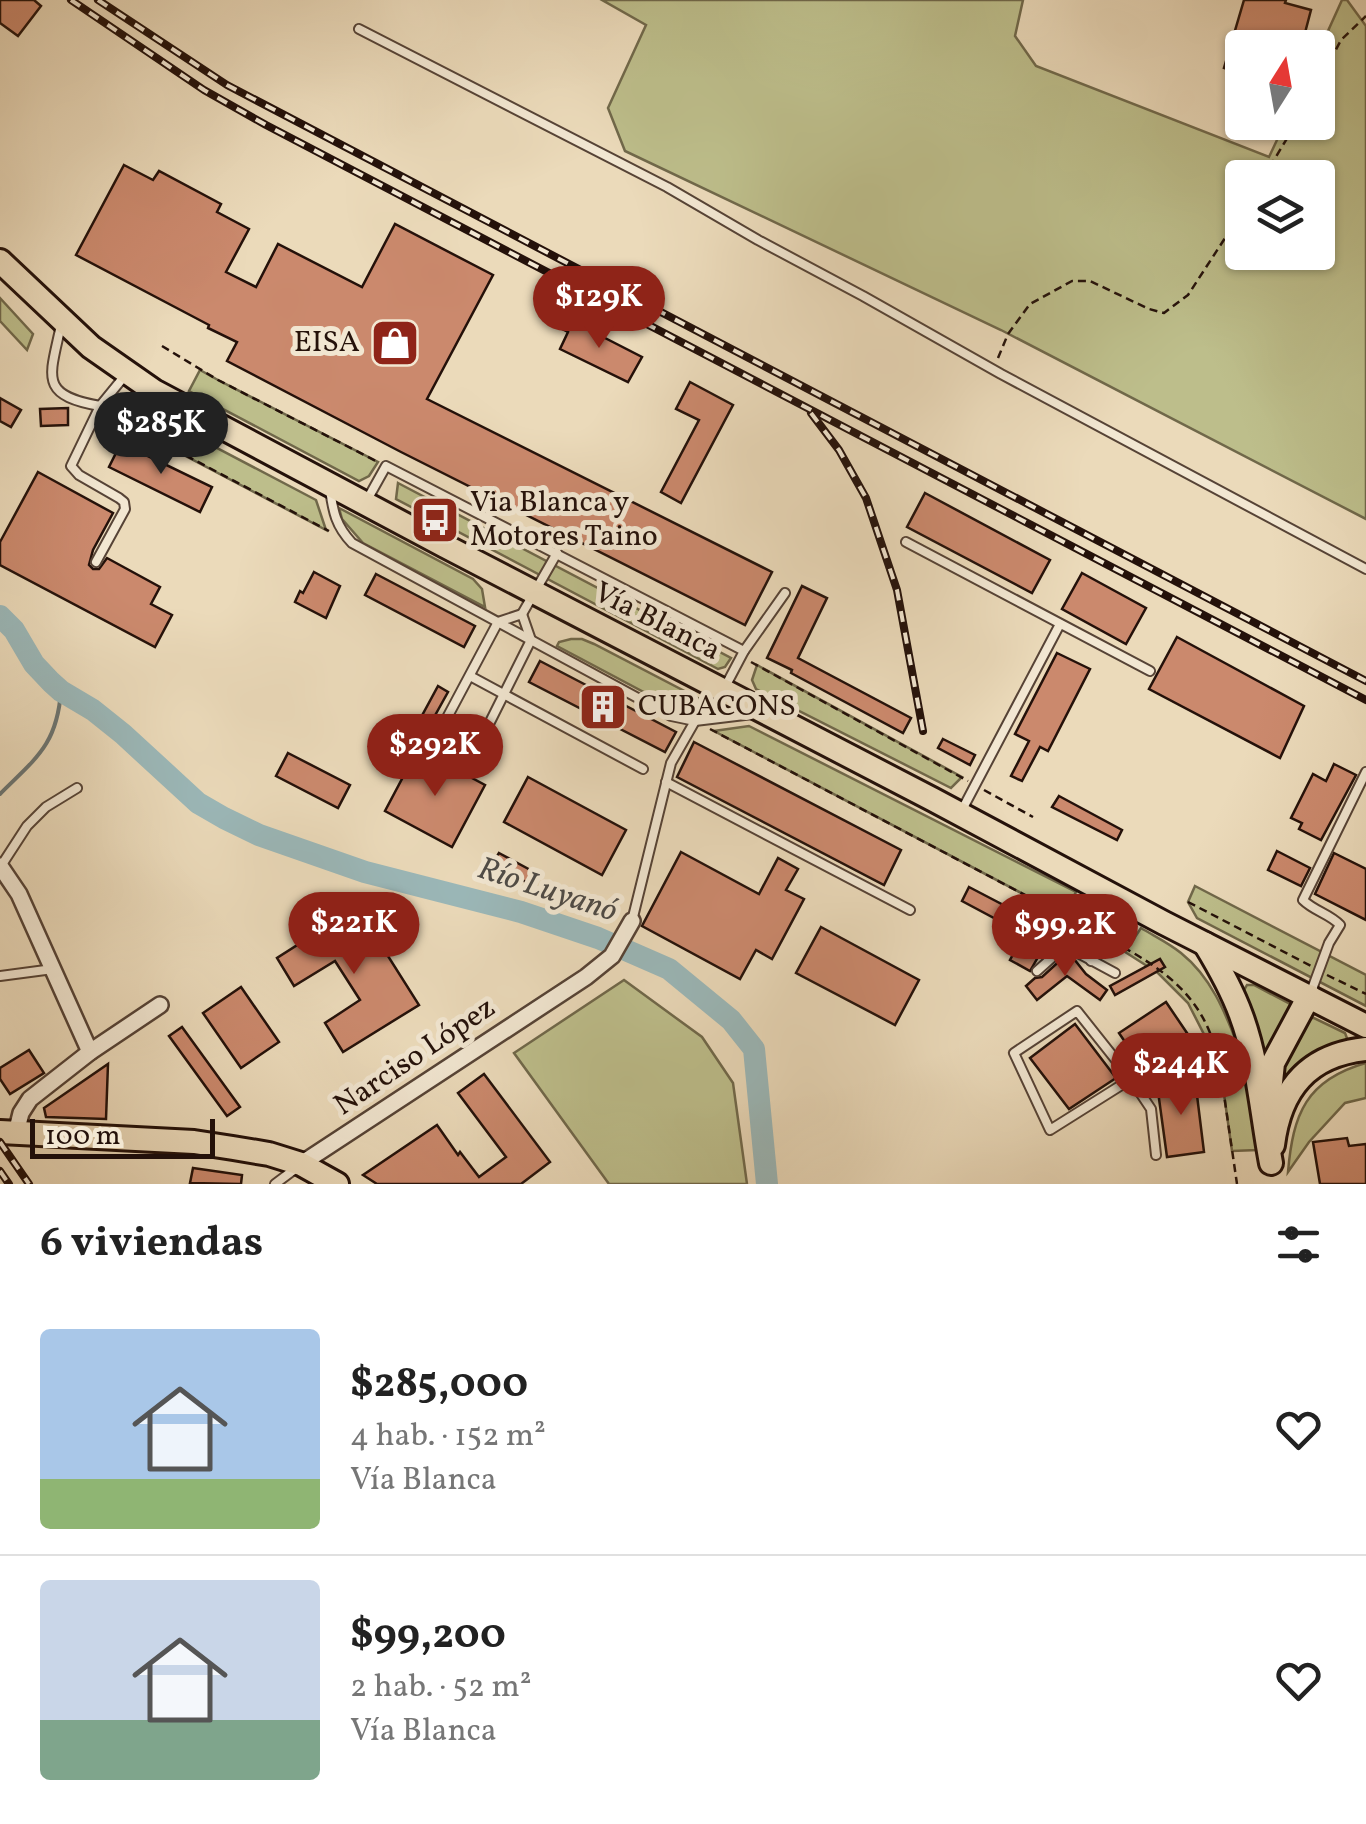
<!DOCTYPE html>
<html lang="es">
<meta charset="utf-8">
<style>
body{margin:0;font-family:Vollkorn,serif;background:#f2f2f2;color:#222;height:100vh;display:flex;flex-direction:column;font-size:38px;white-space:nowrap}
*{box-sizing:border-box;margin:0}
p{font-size:32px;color:#767676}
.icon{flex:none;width:55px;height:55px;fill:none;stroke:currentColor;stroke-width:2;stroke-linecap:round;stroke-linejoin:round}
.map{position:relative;height:1184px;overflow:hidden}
.drawer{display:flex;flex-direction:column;background:#fff;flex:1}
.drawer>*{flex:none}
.needle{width:65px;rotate:11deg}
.buttons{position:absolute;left:1225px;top:30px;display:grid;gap:20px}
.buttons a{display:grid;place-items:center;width:110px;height:110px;border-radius:10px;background:#fff;box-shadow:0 2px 8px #0004;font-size:50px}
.scale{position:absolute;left:30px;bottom:25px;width:185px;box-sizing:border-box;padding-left:10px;border:5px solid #24110a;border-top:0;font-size:28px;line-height:35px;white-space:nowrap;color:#24110a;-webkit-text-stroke:8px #f2e7d2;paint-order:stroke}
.price{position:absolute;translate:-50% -85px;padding:0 22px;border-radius:35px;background:#8f2418;color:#fff;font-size:32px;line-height:65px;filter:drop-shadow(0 2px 5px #0008)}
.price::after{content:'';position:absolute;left:50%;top:60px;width:30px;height:22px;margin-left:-15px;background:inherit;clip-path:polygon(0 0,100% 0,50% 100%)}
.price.selected{background:#222;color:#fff}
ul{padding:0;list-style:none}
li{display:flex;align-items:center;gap:30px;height:250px;padding:0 40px}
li+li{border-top:2px solid #e0e0e0}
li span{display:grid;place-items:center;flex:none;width:280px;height:200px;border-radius:10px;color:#555}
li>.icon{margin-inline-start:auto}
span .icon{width:120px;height:120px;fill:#fffc;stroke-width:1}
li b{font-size:42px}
h2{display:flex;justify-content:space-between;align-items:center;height:120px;padding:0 40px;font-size:42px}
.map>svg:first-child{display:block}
.green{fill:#bdbe8b;stroke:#70684a;stroke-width:2.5;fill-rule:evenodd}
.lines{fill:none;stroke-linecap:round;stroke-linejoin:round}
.stream{stroke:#6b7573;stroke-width:4}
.river{stroke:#9bb8b9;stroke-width:22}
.building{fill:#cb896d;stroke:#24110a;stroke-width:2.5}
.service-casing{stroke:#564336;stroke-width:12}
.minor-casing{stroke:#564336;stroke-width:20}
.primary-casing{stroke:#24110a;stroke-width:28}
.path{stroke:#24110a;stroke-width:2.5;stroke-dasharray:8 5;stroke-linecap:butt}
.service{stroke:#f2e7d2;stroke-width:8}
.minor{stroke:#f2e7d2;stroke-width:15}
.primary{stroke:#ebdaba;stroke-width:22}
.rail-casing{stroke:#24110a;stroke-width:8}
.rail{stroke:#f2e7d2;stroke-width:4;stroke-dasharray:11;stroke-linecap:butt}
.labels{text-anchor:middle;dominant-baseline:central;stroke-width:10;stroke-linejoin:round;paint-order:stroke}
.poi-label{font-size:30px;fill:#24110a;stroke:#f2e7d2;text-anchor:start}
.street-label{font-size:30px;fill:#24110a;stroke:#f2e7d2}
.water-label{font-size:32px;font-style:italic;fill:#4e4b47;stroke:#f2e7d2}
</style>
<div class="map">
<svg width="1366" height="1184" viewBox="0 0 1366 1184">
<rect width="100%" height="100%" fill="#ebdaba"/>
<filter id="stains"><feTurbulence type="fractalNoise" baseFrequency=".002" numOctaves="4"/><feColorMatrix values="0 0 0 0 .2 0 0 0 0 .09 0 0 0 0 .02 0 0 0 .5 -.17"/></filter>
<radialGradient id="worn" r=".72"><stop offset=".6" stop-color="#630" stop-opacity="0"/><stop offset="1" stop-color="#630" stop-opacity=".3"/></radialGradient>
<!-- green -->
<g class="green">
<path d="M 602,0 L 1023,0 L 1015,36 L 1036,66 L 1269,157 L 1285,123 L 1318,122 L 1318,53 L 1342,0 L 1347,0 L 1366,26 L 1366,519 L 1001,330 L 625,151 L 608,108 L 646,25 ZM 1242,178 L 1318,178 L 1318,252 L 1242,252 Z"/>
<polygon points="0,298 33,334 27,350 0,321"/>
<polygon points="200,370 218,380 378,462 369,476 359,481 189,391"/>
<polygon points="137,406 316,500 326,530 125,424"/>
<polygon points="398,483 731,658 725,667 718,669 396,499"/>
<polygon points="339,508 473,579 482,589 485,607 363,543 342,519"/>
<polygon points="571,639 582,639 594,644 719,709 715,713 687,711 672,707 557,646 559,642"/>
<polygon points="757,665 962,777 951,788 756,689 752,680"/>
<polygon points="749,726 1076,892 1063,915 714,731"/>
<polygon points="1195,886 1366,975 1366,1006 1197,918 1188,902"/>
<path d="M 1141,928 C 1154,936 1169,943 1181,953 C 1211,977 1225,1012 1238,1046 L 1210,1046 L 1188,1003 L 1158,973 L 1125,952 Z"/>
<polygon points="624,980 702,1037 733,1083 747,1184 609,1184 514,1053"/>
<polygon points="1247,985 1254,985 1292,1005 1266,1052 1262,1054 1243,992"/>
<polygon points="1309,1018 1314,1018 1345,1033 1348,1041 1285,1075 1281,1069"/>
<path d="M 1366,1063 L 1366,1098 L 1345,1103 L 1309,1142 L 1288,1172 C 1293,1114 1306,1080 1366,1063 Z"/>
<polygon points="1246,1076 1257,1150 1232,1151 1222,1080"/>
</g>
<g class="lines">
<!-- stream -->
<path class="stream" d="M 0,794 C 36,758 57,745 61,691"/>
<!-- river -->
<polyline class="river" points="0,616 14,630 34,664 51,682 61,691 93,710 123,734 198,803 224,818 259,835 365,872 521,912 598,938 669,969 731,1020 754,1049 767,1184"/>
</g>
<!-- building -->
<g class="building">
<polygon points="0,0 34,0 41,6 18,36 0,23"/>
<polygon points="1244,0 1286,0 1285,3 1311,10 1301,48 1242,48 1242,74 1224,68"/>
<polygon points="124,165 153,180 159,171 221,204 217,212 249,229 226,272 256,287 278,244 362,287 395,224 493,275 427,399 772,572 745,625 401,452 227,361 237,342 208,328 209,325 76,255"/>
<polygon points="566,318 642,357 628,382 560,349 568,332 560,328"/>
<polygon points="690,382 733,405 681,503 661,492 699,420 676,409"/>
<polygon points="0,398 21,410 11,427 0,421"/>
<polygon points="68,408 68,425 41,426 40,409"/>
<polygon points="121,443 212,487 200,512 109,467"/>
<polygon points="38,472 113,513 93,550 89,565 93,569 99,569 107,558 160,587 151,604 172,615 155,647 0,565 0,542"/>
<polygon points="925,493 1050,560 1032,593 907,527"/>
<polygon points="314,572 340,586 326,618 295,602 300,591 303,593"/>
<polygon points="1082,573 1146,608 1126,644 1062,609"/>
<polygon points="376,574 475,626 464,647 365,595"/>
<polygon points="802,586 827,598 798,658 911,718 903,733 791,673 792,670 767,658"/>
<polygon points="1177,637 1304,706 1280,758 1149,689"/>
<polygon points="1057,653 1090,669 1048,751 1040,747 1022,781 1011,776 1029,741 1015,734"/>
<polygon points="540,661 676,732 665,752 529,682"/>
<polygon points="438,686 448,692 428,728 418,723"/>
<polygon points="943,739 975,755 970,765 938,748"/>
<polygon points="694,742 901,850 884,885 677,777"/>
<polygon points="288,753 350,785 338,808 276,776"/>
<polygon points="429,755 485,785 452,847 385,811 412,760 423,766"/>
<polygon points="1334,764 1356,775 1321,840 1299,829 1302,823 1291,818 1313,774 1326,781"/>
<polygon points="528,777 626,830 602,875 504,822"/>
<polygon points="1059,796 1122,830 1117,840 1052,807"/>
<polygon points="1277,851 1310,868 1301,886 1268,870"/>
<polygon points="681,852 759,894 778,858 798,869 786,890 804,899 772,959 756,950 740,979 642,926"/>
<polygon points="499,853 534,872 528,883 492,864"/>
<polygon points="1334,853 1366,869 1366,920 1315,894"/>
<polygon points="969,887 1053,931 1030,971 1010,960 1024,934 962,901"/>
<polygon points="357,907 419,1005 343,1052 325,1023 360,1000 335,961 294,986 277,958"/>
<polygon points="821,927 919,980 895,1025 796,973"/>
<polygon points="1066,955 1074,959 1086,974 1107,990 1100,1000 1067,976 1037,1000 1026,986 1035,978 1042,977"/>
<polygon points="1160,959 1165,967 1115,995 1110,986"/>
<polygon points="241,987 279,1042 241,1068 203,1013"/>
<polygon points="1166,1002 1187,1033 1140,1064 1119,1033"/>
<polygon points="1075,1024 1116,1078 1069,1109 1030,1058"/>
<polygon points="182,1027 240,1107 227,1116 169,1036"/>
<polygon points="29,1050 44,1073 10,1094 0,1079 0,1068"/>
<polygon points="108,1064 106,1119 46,1117 44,1108"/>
<polygon points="484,1074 550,1162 521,1184 377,1184 363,1175 437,1125 458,1155 460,1152 479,1177 506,1157 458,1093"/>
<polygon points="1195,1079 1204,1152 1167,1157 1157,1084"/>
<polygon points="1347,1138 1349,1146 1366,1144 1366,1184 1320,1184 1313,1142"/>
<polygon points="193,1168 242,1175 241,1184 190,1183"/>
</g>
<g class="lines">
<!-- service casing -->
<g class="service-casing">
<g id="service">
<polyline points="359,29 667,187 758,240 863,296 1001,374 1366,569"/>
<path d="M 61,325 C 50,377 38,395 100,406 L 127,373"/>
<path d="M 330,489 C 333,512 336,526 352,543 L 671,716 L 695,721 L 753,714"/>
<polyline points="367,500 386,466 744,651"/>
<polyline points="906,542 1150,671"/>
<polyline points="96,562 125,509 124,502 119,498 79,475 71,466 100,406"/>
<path d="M 522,614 L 531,640 L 477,748 C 459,763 438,753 441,729 L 498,622 Z"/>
<polyline points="522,614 557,553"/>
<polyline points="470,676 643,769"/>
<polyline points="725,687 744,651 785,593"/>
<polyline points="666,782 910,910"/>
<polyline points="962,810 1060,624"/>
<polyline points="1,866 27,826 46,807 77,788"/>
<polyline points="632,921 671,763 695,721"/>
<polyline points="1091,961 1123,904"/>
<polyline points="1037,971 1065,946 1115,973"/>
<polyline points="0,976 53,969"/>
<path d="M 1311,992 L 1329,943 L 1340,925 C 1330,914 1314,911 1303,900 L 1366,772"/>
<polyline points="1156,1155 1151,1109 1131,1079 1077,1011 1014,1053 1050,1130 1131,1079 1252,1057"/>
<polyline points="275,1184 295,1169"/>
</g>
</g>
<!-- minor casing -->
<g class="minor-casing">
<g id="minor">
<polyline points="0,866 19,894 90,1052"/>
<polyline points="16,1133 21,1113 30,1099 90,1052 160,1005"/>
<polyline points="301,1164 586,977 612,956 632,921"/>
</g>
</g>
<!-- primary casing -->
<g class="primary-casing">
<g id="primary">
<polyline points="0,261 91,347 154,391 445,546 932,799 1164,923 1366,1026"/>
<path d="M 1205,944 C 1219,967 1232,990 1241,1015 C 1258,1060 1262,1116 1271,1163"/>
<polyline points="1269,1101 1273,1063 1309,996"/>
<polyline points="0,1132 194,1142 233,1148 269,1154 301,1164 337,1184"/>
<path d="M 1273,1145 C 1280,1089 1308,1055 1366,1049"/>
</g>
</g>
<!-- path -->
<g class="path">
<polyline points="1318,84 1341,40 1366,16"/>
<polyline points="1263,178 1297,122"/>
<polyline points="162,346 218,380 376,461"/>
<polyline points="998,358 1008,334 1030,304 1072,281 1090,281 1149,309 1164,313 1188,295 1242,212"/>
<polyline points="105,415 111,416 329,531"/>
<polyline points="751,662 968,781"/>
<polyline points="710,729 1097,933"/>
<polyline points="984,790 1033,817"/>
<polyline points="1188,902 1311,966"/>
<path d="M 1112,941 C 1162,968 1201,994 1216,1051"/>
<polyline points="1327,975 1366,994"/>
<polyline points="1221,1074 1237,1184"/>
</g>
<!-- service -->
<use href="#service" class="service"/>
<!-- minor -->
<use href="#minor" class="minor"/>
<!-- primary -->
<use href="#primary" class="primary"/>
<!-- rail casing -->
<g class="rail-casing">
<g id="rail">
<polyline points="71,0 204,90 266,125 1366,700"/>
<polyline points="98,0 227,85 1366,681"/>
<polyline points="811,413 839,450 866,498 897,590 923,731"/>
<polyline points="0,1142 29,1184"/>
<polyline points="0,1171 9,1184"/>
</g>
</g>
<!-- rail -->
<use href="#rail" class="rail"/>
</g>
<!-- icons -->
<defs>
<g id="shop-square" transform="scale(2.5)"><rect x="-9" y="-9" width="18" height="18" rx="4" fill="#8f2418" stroke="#f2e7d2"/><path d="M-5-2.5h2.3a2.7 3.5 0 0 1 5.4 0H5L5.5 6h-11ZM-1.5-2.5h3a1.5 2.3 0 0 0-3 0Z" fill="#fff"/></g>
<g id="bus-square" transform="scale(2.5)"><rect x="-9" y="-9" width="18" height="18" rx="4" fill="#8f2418" stroke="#f2e7d2"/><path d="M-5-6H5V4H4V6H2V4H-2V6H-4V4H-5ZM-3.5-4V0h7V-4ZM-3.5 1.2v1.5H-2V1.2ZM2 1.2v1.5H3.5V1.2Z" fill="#fff"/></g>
<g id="building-square" transform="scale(2.5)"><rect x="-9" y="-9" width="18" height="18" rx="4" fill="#8f2418" stroke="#f2e7d2"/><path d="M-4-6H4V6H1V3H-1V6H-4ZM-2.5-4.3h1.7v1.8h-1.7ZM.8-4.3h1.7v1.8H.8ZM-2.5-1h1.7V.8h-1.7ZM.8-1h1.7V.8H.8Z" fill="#fff"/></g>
</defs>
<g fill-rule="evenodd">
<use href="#shop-square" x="395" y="343"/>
<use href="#bus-square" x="435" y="520"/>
<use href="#building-square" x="603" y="707"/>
</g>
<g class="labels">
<!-- poi labels -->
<g class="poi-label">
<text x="360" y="343" text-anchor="end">EISA</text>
<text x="470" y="503">Via Blanca y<tspan x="470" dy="34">Motores Taino</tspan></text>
<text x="638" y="707">CUBACONS</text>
</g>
<!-- street labels -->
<g class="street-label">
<text transform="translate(657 622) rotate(27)">Vía Blanca</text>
<text transform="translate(415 1057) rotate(-34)">Narciso López</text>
</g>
<!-- water labels -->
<g class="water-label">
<text transform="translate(547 891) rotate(18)">Río Luyanó</text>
</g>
</g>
<rect width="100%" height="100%" filter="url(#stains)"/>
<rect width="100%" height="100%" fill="url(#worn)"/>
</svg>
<div class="buttons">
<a><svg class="needle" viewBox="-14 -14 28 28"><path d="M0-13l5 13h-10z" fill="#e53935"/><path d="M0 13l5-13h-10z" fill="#767676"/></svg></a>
<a><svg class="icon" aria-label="layers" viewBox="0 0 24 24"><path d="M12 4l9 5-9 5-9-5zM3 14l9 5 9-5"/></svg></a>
</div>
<div class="scale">100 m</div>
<b class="price" style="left:599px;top:351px">$129K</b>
<b class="price selected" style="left:161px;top:477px">$285K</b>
<b class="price" style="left:435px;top:799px">$292K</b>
<b class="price" style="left:354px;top:977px">$221K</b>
<b class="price" style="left:1065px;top:979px">$99.2K</b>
<b class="price" style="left:1181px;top:1118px">$244K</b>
</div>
<section class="drawer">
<h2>6 viviendas<svg class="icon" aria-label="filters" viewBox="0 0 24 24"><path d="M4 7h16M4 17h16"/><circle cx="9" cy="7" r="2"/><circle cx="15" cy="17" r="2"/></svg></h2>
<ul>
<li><span style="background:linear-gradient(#a9c7e8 75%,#8fb573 0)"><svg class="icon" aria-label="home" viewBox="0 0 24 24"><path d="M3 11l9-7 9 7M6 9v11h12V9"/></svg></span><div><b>$285,000</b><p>4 hab. · 152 m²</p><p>Vía Blanca</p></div><svg class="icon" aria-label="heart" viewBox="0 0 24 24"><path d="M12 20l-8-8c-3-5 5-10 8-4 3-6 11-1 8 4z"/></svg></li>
<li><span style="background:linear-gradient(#c9d6e8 70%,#7fa58c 0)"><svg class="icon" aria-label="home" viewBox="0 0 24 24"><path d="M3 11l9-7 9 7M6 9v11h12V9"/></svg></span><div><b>$99,200</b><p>2 hab. · 52 m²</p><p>Vía Blanca</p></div><svg class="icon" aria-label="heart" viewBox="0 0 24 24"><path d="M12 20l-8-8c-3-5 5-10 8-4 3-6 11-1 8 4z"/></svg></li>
</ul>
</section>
